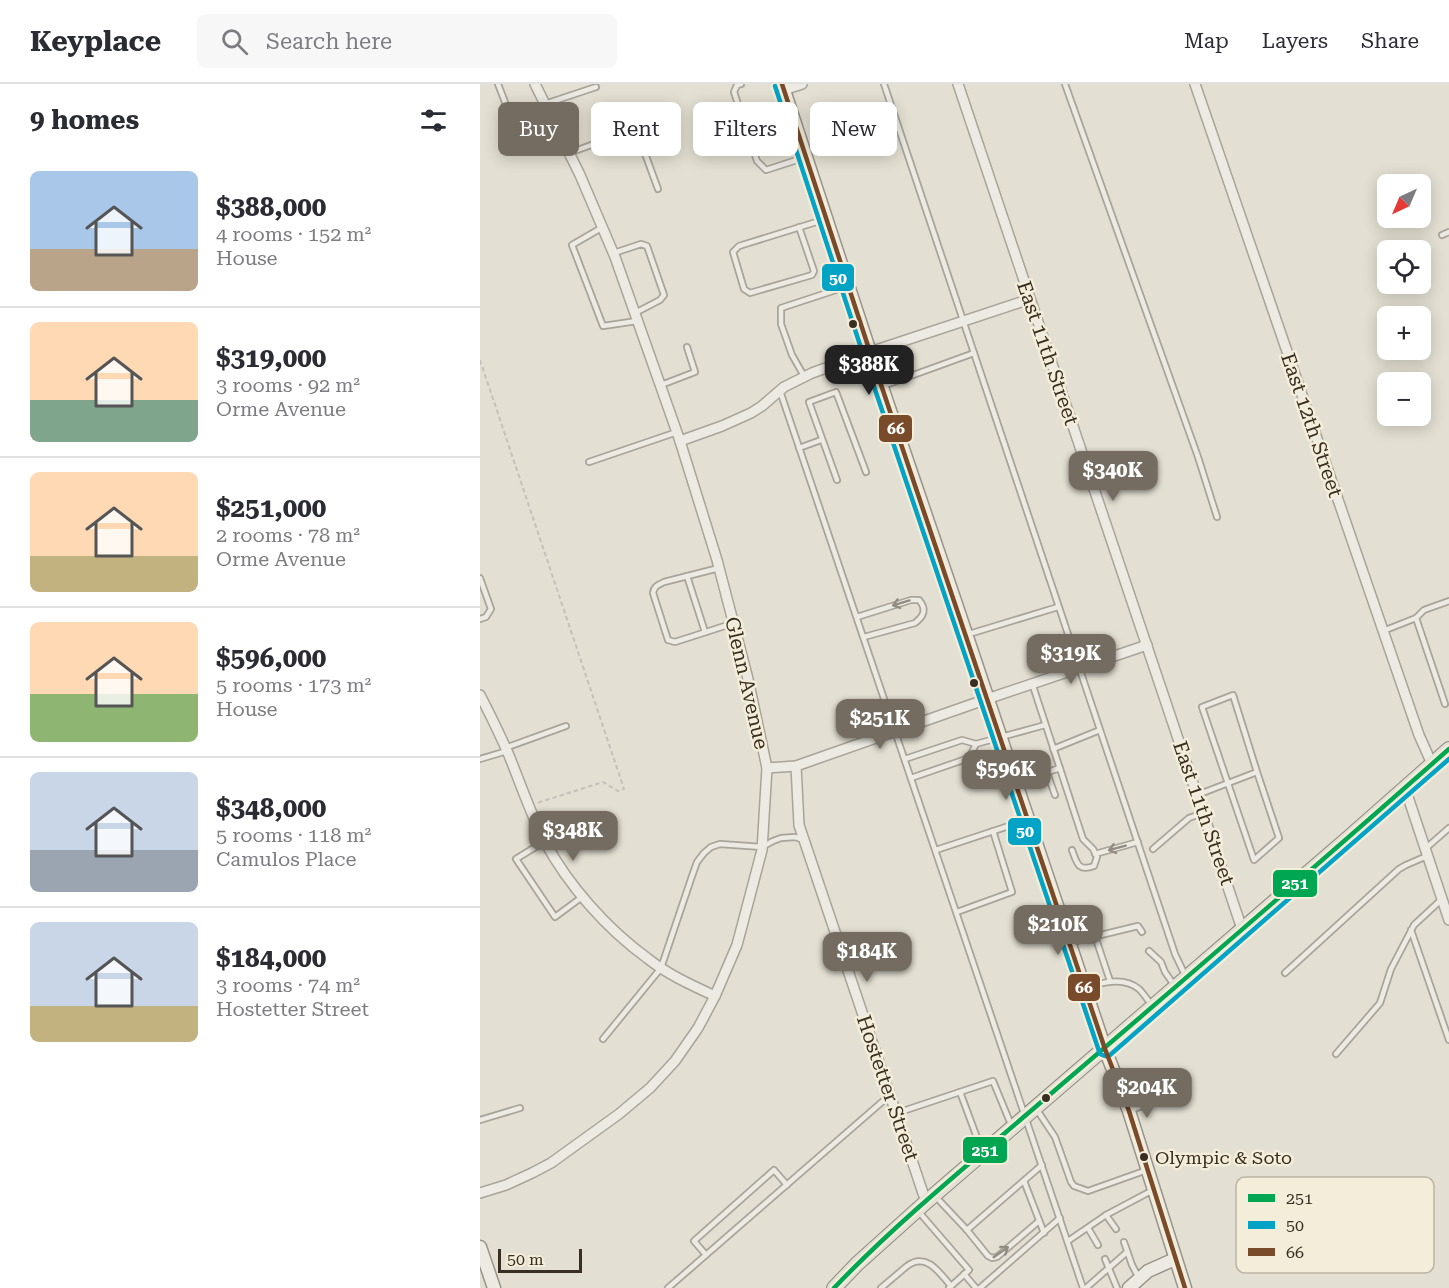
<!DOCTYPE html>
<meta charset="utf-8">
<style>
body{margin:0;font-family:"Roboto Serif",serif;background:#f7f7f7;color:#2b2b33;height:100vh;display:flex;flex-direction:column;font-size:22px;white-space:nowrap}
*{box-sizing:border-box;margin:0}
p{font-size:20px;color:#7c7c81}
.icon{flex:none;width:33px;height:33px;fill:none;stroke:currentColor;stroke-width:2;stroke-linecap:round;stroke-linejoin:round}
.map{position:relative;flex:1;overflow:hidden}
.drawer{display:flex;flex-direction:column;background:#fff;width:480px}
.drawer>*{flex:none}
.top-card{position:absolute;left:18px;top:18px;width:570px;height:54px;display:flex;gap:12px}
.needle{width:39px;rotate:224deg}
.fabs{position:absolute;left:897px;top:90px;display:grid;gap:12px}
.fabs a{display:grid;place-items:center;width:54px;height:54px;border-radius:9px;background:#fff;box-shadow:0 3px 15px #0003;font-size:30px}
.scale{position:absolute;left:18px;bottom:15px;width:84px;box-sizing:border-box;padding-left:6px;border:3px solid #382e22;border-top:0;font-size:16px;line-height:21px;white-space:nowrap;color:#382e22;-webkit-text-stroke:4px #f3edd9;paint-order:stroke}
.price{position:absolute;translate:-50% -51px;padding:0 14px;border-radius:12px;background:#746c60;color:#fff;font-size:20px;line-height:39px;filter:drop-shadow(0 2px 3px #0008)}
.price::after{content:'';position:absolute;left:50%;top:36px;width:18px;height:14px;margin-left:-9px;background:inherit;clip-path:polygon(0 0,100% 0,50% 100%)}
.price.current{background:#222;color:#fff}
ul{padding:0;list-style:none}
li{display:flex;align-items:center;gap:18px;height:150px;padding:0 30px}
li+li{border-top:2px solid #e1e1e2}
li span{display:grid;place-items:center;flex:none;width:168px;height:120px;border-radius:9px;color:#555}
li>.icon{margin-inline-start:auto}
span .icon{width:72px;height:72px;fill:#fffc;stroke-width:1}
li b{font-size:26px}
h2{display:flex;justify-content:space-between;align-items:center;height:72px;padding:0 30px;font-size:26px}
.chip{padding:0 21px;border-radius:9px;background:#fff;box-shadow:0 3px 15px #0003;font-size:21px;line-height:54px}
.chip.current{background:#746c60;color:#fff}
header{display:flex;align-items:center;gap:36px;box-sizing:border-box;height:84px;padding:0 30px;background:#fff;border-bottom:2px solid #e1e1e2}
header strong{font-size:28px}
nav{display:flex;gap:33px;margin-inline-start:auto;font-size:21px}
.search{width:420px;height:54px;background:#f7f7f7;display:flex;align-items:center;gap:15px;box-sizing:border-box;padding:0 21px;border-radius:9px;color:#7c7c81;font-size:22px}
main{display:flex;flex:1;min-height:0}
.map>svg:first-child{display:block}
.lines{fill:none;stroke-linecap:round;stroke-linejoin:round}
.service-casing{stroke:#a9a49a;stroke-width:8}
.minor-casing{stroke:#a9a49a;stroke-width:12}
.secondary-casing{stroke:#99948a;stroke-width:15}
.primary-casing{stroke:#8f8a81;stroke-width:16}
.path{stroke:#c4c1b9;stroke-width:2;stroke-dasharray:4.5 3;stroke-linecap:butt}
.service{stroke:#eceae2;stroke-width:4.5}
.minor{stroke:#eceae2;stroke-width:9}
.secondary{stroke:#eceae2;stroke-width:12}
.primary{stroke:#e3e0d5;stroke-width:14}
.bus-1-casing{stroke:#f3edd9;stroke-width:9}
.bus-2-casing{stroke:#f3edd9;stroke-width:9}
.bus-3-casing{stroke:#f3edd9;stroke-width:9}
.bus-1{stroke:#00a651;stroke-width:4.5}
.bus-2{stroke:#03a3c5;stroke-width:4.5}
.bus-3{stroke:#7a4b2a;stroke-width:4.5}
.oneway{stroke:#928c82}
.bus-dot{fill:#382e22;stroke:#f3edd9;stroke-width:2}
.labels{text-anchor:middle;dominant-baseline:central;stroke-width:5;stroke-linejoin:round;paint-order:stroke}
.bus-label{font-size:18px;fill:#382e22;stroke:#f3edd9;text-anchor:start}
.street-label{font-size:20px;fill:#382e22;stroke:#f3edd9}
.key{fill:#f3edd9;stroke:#bbb4a2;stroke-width:1.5}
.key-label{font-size:16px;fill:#382e22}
.line-badge{stroke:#f3edd9;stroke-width:2}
.badge-label{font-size:16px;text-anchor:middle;font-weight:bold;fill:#fff}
</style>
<header>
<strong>Keyplace</strong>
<div class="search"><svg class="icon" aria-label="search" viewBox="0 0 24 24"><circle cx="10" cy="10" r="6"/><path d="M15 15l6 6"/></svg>Search here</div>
<nav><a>Map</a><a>Layers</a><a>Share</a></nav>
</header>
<main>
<section class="drawer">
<h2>9 homes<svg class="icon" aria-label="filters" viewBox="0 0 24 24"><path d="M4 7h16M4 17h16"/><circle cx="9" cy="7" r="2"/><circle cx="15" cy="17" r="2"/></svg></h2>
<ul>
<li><span style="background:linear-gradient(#a9c7e8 65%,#b9a48a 0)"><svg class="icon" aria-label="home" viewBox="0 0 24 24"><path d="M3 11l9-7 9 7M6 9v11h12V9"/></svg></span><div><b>$388,000</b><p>4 rooms · 152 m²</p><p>House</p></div></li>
<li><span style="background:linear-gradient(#ffd9b3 65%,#7fa58c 0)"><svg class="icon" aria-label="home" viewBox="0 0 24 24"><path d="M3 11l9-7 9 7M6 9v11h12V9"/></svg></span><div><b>$319,000</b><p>3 rooms · 92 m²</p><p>Orme Avenue</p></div></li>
<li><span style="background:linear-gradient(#ffd9b3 70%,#c2b280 0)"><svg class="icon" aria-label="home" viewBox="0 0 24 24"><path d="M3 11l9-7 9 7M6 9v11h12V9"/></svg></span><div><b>$251,000</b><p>2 rooms · 78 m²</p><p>Orme Avenue</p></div></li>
<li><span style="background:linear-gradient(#ffd9b3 60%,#8fb573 0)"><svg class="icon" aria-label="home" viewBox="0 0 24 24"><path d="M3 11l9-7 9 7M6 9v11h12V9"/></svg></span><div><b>$596,000</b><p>5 rooms · 173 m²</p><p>House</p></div></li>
<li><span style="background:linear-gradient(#c9d6e8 65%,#9aa5b1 0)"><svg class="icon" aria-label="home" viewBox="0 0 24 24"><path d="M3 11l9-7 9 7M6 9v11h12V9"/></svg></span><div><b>$348,000</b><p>5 rooms · 118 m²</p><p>Camulos Place</p></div></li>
<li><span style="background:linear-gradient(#c9d6e8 70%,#c2b280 0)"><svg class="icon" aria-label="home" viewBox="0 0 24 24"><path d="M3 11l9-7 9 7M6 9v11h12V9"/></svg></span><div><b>$184,000</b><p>3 rooms · 74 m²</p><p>Hostetter Street</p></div></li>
</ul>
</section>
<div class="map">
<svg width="969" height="1204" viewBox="0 0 969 1204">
<rect width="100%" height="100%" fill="#e3dfd2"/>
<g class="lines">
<!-- service casing -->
<g class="service-casing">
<g id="service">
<polyline points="18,0 40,57 45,63 81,51"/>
<polyline points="261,0 257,1 254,8 277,77 286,86 326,73"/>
<polyline points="404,0 695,870 705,891"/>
<polyline points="585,0 718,373 737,433"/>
<polyline points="65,20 116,3"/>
<polyline points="89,69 156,45 178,105"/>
<polyline points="123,143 92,161 123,242 157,237"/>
<polyline points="319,143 334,187 332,191 270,209 264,205 253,168 259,162 346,135"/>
<polyline points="962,151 969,148"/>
<polyline points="134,169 161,160 167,162 184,211 180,216 155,229"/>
<polyline points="324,292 312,271 301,240 301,224 368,202"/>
<polyline points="181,301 215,288 207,263"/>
<polyline points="403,302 494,269"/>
<polyline points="300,307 603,1204"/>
<polyline points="319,364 341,356"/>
<polyline points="109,378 197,348"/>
<polyline points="357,396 329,318 356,308 386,388"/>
<path d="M 239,484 L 184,498 C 178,501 174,502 173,509 L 188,556 L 195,558 L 254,539"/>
<polyline points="207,492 225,548"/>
<polyline points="0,494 11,525 6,533 0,535"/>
<path d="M 377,533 L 431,516 L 439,516 C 447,525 444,532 435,539 L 384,553"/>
<polyline points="936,534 944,526 969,517"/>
<polyline points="903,547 936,534 965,620"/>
<polyline points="489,550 578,523"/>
<path d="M 552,599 L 603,755 L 613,765 L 617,773 L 614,782 C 598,788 597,779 592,766"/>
<polyline points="25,664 86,642"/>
<polyline points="573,665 620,646"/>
<polyline points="0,675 27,667"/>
<polyline points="425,675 482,656 496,660 565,641"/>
<polyline points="567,689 575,711"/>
<polyline points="431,694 489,674 496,660"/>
<polyline points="537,698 580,684"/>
<polyline points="717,711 777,688 753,611 722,623 774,776 799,754 777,688"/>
<polyline points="65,757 36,775 75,833 102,813"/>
<polyline points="673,765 709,734 723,729"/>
<polyline points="945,765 969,744"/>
<polyline points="456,766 547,736"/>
<polyline points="615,770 658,758"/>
<polyline points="477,828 532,808 513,747"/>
<polyline points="931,846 969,956"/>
<polyline points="615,852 630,897"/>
<polyline points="592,858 658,842 662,848"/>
<polyline points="669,867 681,878 685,888 694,901"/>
<polyline points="805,889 919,785 926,781 947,772"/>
<path d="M 606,903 C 623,899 643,892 659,905 C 663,909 667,915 671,920"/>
<polyline points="123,955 181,884 211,795 217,778 224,769 231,763 240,760 282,763 293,757 301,754 315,753 324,756"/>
<polyline points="856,970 900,919 911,885 934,841 962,815"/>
<polyline points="480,1008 513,997 532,1043"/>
<polyline points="557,1026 575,1053 591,1098 594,1102 608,1107 667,1086"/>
<polyline points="651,1026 671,1019 679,1013"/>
<polyline points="417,1029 480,1008 502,1067"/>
<polyline points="0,1036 40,1024"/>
<polyline points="544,1097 564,1149"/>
<polyline points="456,1113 487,1146 562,1081"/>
<polyline points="439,1128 489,1186 469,1204"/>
<polyline points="626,1131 636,1145"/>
<polyline points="608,1144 618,1161"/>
<polyline points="487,1146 508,1172 512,1174 517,1173 559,1137"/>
<polyline points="588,1157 626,1131 673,1106"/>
<polyline points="644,1158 652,1181 659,1194"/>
<polyline points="226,1171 214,1157 294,1086 307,1101"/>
<polyline points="625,1175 637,1204"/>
<polyline points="484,1190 496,1204"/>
<polyline points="188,1204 410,1011"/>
<path d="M 401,1204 L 427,1182 C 446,1168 459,1188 471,1202"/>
<polyline points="500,1204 580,1134"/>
<polyline points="606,1204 647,1168"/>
</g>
</g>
<!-- minor casing -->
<g class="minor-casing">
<g id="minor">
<polyline points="478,0 762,845"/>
<polyline points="715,0 939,651 952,680"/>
<polyline points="304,6 322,0"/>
<polyline points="200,357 242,342 271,329 282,322 304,303 332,289 390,268 550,215"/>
<path d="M 0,611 C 10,630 19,649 28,669 C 40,698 50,729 65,758 C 89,802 126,844 167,874 C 187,890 211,901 235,912"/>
<polyline points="316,682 319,741 446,1118"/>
<polyline points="287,684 316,682 507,615 667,561"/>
<polyline points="925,704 969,836"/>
<polyline points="0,1109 26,1101 52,1089 71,1079 139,1030 170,1004 195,977 218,944 235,912 257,861 282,766 287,684 268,595 237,476 200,357 135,173 100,91 55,0"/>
</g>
</g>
<!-- secondary casing -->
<g class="secondary-casing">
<g id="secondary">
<polyline points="302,0 390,268 476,520 625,965 649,1027 705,1204"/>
<polyline points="0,1163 14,1204"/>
<polyline points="649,1204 668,1187 695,1175"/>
</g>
</g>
<!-- primary casing -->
<g class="primary-casing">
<polyline id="primary" points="354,1204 377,1180 446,1118 867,755 969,665"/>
</g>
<!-- path -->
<polyline class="path" points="0,276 144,705 138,707 123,698 57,719"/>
<!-- service -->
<use href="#service" class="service"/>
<!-- minor -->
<use href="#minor" class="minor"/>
<!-- secondary -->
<use href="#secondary" class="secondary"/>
<!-- primary -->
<use href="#primary" class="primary"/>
<!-- bus-1 casing -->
<g class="bus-1-casing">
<path id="bus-1" d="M 354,1204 C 423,1132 505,1067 581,1001 C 711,890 841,778 969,665"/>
</g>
<!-- bus-2 casing -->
<g class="bus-2-casing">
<polyline id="bus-2" points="295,2 383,270 620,970 625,972 630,971 969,675"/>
</g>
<!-- bus-3 casing -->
<g class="bus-3-casing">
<polyline id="bus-3" points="302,0 390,268 625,965 649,1027 705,1204"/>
</g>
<!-- bus-1 -->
<use href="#bus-1" class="bus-1"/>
<!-- bus-2 -->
<use href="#bus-2" class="bus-2"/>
<!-- bus-3 -->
<use href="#bus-3" class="bus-3"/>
</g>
<!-- one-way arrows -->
<defs><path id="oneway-shaft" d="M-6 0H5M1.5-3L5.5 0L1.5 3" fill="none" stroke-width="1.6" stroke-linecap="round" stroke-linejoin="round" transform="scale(1.5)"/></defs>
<g class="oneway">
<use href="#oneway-shaft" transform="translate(421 519) rotate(163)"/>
<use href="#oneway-shaft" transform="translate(637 764) rotate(165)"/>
<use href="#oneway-shaft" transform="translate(521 1168) rotate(-35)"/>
</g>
<!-- markers -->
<g class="bus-dot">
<circle cx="373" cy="240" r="5"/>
<circle cx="494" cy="599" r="5"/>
<circle cx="566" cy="1014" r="5"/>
<circle cx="664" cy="1073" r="5"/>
</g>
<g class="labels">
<!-- bus labels -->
<g class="bus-label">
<text x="675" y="1073">Olympic &amp; Soto</text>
</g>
<!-- street labels -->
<g class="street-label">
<text transform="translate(568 269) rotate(71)">East 11th Street</text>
<text transform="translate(832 341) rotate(71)">East 12th Street</text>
<text transform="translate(267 599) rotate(77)">Glenn Avenue</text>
<text transform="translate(724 729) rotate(71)">East 11th Street</text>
<text transform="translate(408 1004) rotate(71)">Hostetter Street</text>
</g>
</g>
<!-- legend -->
<rect x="756" y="1093" width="198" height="96" rx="9" class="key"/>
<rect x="768" y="1110" width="27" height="8" fill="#00a651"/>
<rect x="768" y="1137" width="27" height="8" fill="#03a3c5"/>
<rect x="768" y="1164" width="27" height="8" fill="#7a4b2a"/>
<g class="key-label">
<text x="806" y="1120">251</text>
<text x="806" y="1147">50</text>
<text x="806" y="1174">66</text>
</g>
<g class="line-badge">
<rect x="341" y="179" width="34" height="29" rx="6" fill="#03a3c5"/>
<rect x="398" y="330" width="35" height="29" rx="6" fill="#7a4b2a"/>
<rect x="527" y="733" width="35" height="29" rx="6" fill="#03a3c5"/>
<rect x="792" y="785" width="46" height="29" rx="6" fill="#00a651"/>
<rect x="587" y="889" width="34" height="29" rx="6" fill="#7a4b2a"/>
<rect x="482" y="1052" width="46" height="28" rx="6" fill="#00a651"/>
</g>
<g class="badge-label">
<text x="358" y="200">50</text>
<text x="416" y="350">66</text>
<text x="545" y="753">50</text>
<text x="815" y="805">251</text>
<text x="604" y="909">66</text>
<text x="505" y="1072">251</text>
</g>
</svg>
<div class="fabs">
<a><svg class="needle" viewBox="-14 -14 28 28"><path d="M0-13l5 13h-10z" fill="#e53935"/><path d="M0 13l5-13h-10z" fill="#7c7c81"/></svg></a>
<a><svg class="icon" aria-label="locate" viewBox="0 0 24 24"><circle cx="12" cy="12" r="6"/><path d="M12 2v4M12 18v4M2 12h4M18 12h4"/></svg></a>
<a>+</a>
<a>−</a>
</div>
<div class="scale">50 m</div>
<b class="price current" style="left:389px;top:312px">$388K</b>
<b class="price" style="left:633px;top:418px">$340K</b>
<b class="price" style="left:591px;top:601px">$319K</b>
<b class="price" style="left:400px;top:666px">$251K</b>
<b class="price" style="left:526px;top:717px">$596K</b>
<b class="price" style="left:93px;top:778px">$348K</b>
<b class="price" style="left:578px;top:872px">$210K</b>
<b class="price" style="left:387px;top:899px">$184K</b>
<b class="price" style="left:667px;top:1035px">$204K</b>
<div class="top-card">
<a class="chip current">Buy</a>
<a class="chip">Rent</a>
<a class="chip">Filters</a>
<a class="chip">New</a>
</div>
</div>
</main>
